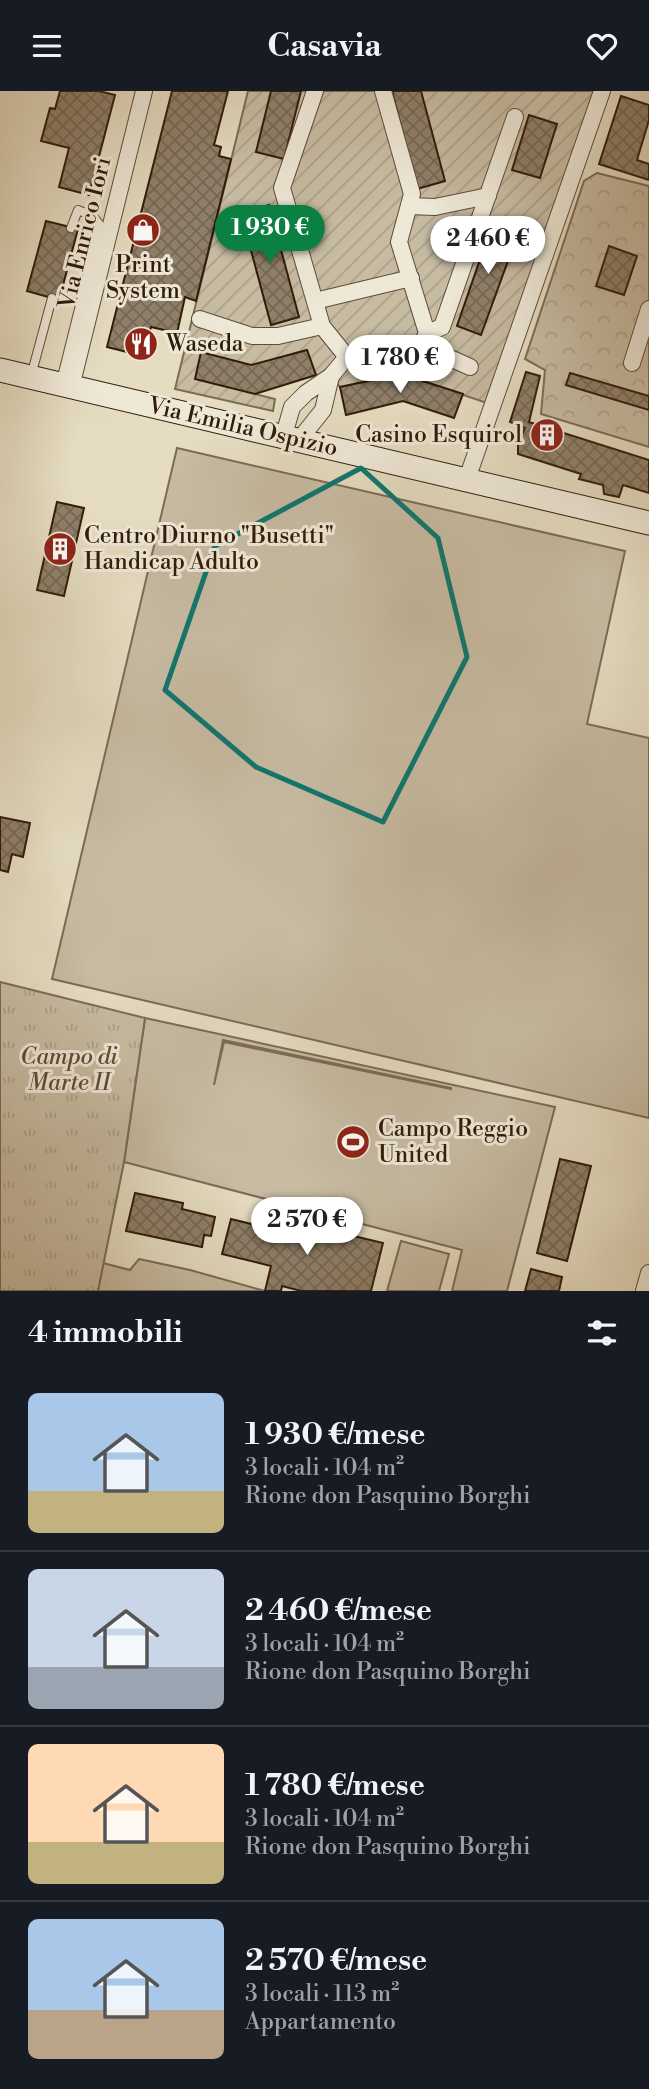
<!DOCTYPE html>
<html lang="it">
<meta charset="utf-8">
<style>
body{margin:0;font-family:"Libre Bodoni",serif;background:#20242c;color:#f1f3f6;height:100vh;display:flex;flex-direction:column;font-size:26px;white-space:nowrap}
*{box-sizing:border-box;margin:0}
p{font-size:23px;color:#9ea1a6}
.icon{flex:none;width:38px;height:38px;fill:none;stroke:currentColor;stroke-width:2;stroke-linecap:round;stroke-linejoin:round}
.map{position:relative;height:1200px;overflow:hidden}
.drawer{display:flex;flex-direction:column;background:#171b24;flex:1}
.drawer>*{flex:none}
.price{position:absolute;translate:-50% -60px;padding:0 16px;border-radius:24px;background:#fff;color:#222;font-size:23px;line-height:46px;filter:drop-shadow(0 2px 4px #0008)}
.price::after{content:'';position:absolute;left:50%;top:42px;width:21px;height:16px;margin-left:-10px;background:inherit;clip-path:polygon(0 0,100% 0,50% 100%)}
.price.selected{background:#0b8043;color:#fff}
ul{padding:0;list-style:none}
li{display:flex;align-items:center;gap:21px;height:175px;padding:0 28px}
li+li{border-top:2px solid #363941}
li span{display:grid;place-items:center;flex:none;width:196px;height:140px;border-radius:10px;color:#555}
li>.icon{margin-inline-start:auto}
span .icon{width:84px;height:84px;fill:#fffc;stroke-width:1}
li b{font-size:30px}
h2{display:flex;justify-content:space-between;align-items:center;height:84px;padding:0 28px;font-size:30px}
header{display:flex;justify-content:space-between;align-items:center;height:91px;padding:0 28px;background:#171b24;font-size:32px;font-weight:800}
.map>svg:first-child{display:block}
.grass{fill:#c7bba2;stroke:#7c6b56;stroke-width:2;fill-rule:evenodd}
.forest{fill:url(#forest-crowns);stroke:#7c6b56;stroke-width:2}
.park{fill:url(#park-tufts);stroke:#7c6b56;stroke-width:2}
.garden{fill:url(#garden-furrows);stroke:#7c6b56;stroke-width:2}
.building{fill:url(#building-cross-hatch);stroke:#321b09;stroke-width:2}
.lines{fill:none;stroke-linecap:round;stroke-linejoin:round}
.lane-casing{stroke:#5f4b37;stroke-width:10}
.street-casing{stroke:#5f4b37;stroke-width:18}
.secondary-casing{stroke:#321b09;stroke-width:25}
.lane{stroke:#eee8d7;stroke-width:8}
.street{stroke:#eee8d7;stroke-width:16}
.secondary{stroke:#eee8d7;stroke-width:23}
.marked{fill:none;stroke:#0f766e;stroke-width:5;stroke-linejoin:round}
.labels{text-anchor:middle;dominant-baseline:central;stroke-width:6;stroke-linejoin:round;paint-order:stroke}
.street-label{font-size:23px;fill:#321b09;stroke:#eee8d7}
.poi-label{font-size:23px;fill:#321b09;stroke:#eee8d7;text-anchor:start}
.park-label{font-size:23px;font-style:italic;fill:#5f4b37;stroke:#eee8d7}
</style>
<header><svg class="icon" aria-label="menu" viewBox="0 0 24 24"><path d="M4 6h16M4 12h16M4 18h16"/></svg>Casavia<svg class="icon" aria-label="heart" viewBox="0 0 24 24"><path d="M12 20l-8-8c-3-5 5-10 8-4 3-6 11-1 8 4z"/></svg></header>
<div class="map">
<svg width="649" height="1200" viewBox="0 0 649 1200">
<defs>
<pattern id="forest-crowns" width="20" height="18" patternUnits="userSpaceOnUse" patternTransform="scale(1.75)"><rect width="20" height="18" fill="#c7bba2"/><path d="M2 6a3 3 0 1 1 6 0M12 15a3 3 0 1 1 6 0" fill="none" stroke="#aba08a"/></pattern>
<pattern id="park-tufts" width="24" height="20" patternUnits="userSpaceOnUse" patternTransform="scale(1.75)"><rect width="24" height="20" fill="#c7bba2"/><path d="M3 7l-1-3M5 7V3M7 7l1-3M15 17l-1-3M17 17v-4M19 17l1-3" fill="none" stroke="#aba08a"/></pattern>
<pattern id="garden-furrows" width="10" height="10" patternUnits="userSpaceOnUse" patternTransform="scale(1.75)"><rect width="10" height="10" fill="#c7bba2"/><path d="M-1 1l2-2M0 10L10 0M9 11l2-2" fill="none" stroke="#aba08a"/></pattern>
<pattern id="building-cross-hatch" width="8" height="8" patternUnits="userSpaceOnUse" patternTransform="scale(1.75)"><rect width="8" height="8" fill="#8f7f69"/><path d="M0 0l8 8M0 8l8-8" fill="none" stroke="#756755"/></pattern>
</defs>
<rect width="100%" height="100%" fill="#e5dcc1"/>
<filter id="stains"><feTurbulence type="fractalNoise" baseFrequency=".00286" numOctaves="4"/><feColorMatrix values="0 0 0 0 .2 0 0 0 0 .09 0 0 0 0 .02 0 0 0 .5 -.17"/></filter>
<radialGradient id="worn" r=".72"><stop offset=".6" stop-color="#630" stop-opacity="0"/><stop offset="1" stop-color="#630" stop-opacity=".3"/></radialGradient>
<!-- grass -->
<g class="grass">
<polygon points="177,357 625,460 587,633 649,647 649,1027 52,888"/>
<path d="M 145,927 L 555,1016 L 507,1200 L 452,1200 L 462,1159 L 124,1071 ZM 223,949 L 451,997 L 451,998 L 224,951 L 214,994 Z"/>
<polygon points="401,1150 449,1163 439,1200 387,1200"/>
<polygon points="139,1168 190,1179 265,1200 98,1200 103,1172 130,1179"/>
</g>
<!-- forest -->
<polygon class="forest" points="597,82 649,95 649,356 541,323 545,279 525,268 584,90"/>
<!-- park -->
<polygon class="park" points="0,891 145,927 124,1071 98,1200 0,1200"/>
<!-- garden -->
<polygon class="garden" points="248,0 602,0 493,314 401,283 340,296 331,285 316,284 307,259 251,275 255,303 275,308 273,320 175,298"/>
<!-- building -->
<g class="building">
<polygon points="60,0 99,0 115,4 89,104 59,96 69,57 41,50 50,17 55,18"/>
<polygon points="172,0 228,0 214,54 221,56 219,65 231,68 196,210 185,206 177,242 151,236 143,265 107,256"/>
<polygon points="271,0 301,0 284,68 256,61"/>
<polygon points="392,0 421,0 445,90 417,98"/>
<polygon points="621,5 649,14 649,29 637,69 649,73 649,89 599,73"/>
<polygon points="529,24 557,33 540,87 512,79"/>
<polygon points="269,114 299,226 271,234 241,122"/>
<polygon points="494,128 520,137 481,244 457,235"/>
<polygon points="46,130 78,138 59,209 27,200"/>
<polygon points="609,155 637,165 624,204 596,195"/>
<polygon points="307,259 316,284 255,303 195,288 201,261 251,274"/>
<polygon points="526,281 540,285 529,331 649,369 649,402 623,394 619,406 604,403 603,394 579,388 581,383 518,363 518,352 525,337 510,331"/>
<polygon points="570,282 649,305 649,319 566,294"/>
<polygon points="401,283 463,303 454,327 403,310 346,324 340,296"/>
<polygon points="57,411 84,417 64,505 37,499"/>
<polygon points="0,726 30,732 23,766 12,763 8,781 0,779"/>
<polygon points="560,1068 591,1075 567,1170 537,1162"/>
<polygon points="135,1102 183,1112 182,1118 215,1126 211,1145 204,1144 202,1156 126,1140"/>
<polygon points="231,1128 292,1143 295,1131 383,1152 371,1200 301,1200 282,1195 281,1200 265,1200 271,1175 222,1163"/>
<polygon points="531,1178 562,1186 559,1200 525,1200"/>
</g>
<g class="lines">
<!-- lane casing -->
<g class="lane-casing">
<g id="lane">
<polyline points="31,285 52,207"/>
<polyline points="61,290 100,134 93,125 78,119 71,137"/>
</g>
</g>
<!-- street casing -->
<g class="street-casing">
<g id="street">
<polyline points="315,0 282,97 322,235 347,266 421,254 427,242 399,151 412,103 383,0"/>
<polyline points="409,115 435,116 488,105"/>
<polyline points="315,210 411,187"/>
<polyline points="200,228 252,245 278,245 322,235"/>
<polyline points="427,242 442,236 515,26"/>
<polyline points="421,254 470,276"/>
<polyline points="632,272 649,218"/>
<polyline points="71,296 144,0"/>
<polyline points="284,344 292,316 306,302 331,285 347,266"/>
<polyline points="299,349 323,319 331,285"/>
<polyline points="467,388 602,0"/>
<polyline points="644,1200 649,1182"/>
</g>
</g>
<!-- secondary casing -->
<g class="secondary-casing">
<polyline id="secondary" points="0,279 649,432"/>
</g>
<!-- lane -->
<use href="#lane" class="lane"/>
<!-- street -->
<use href="#street" class="street"/>
<!-- secondary -->
<use href="#secondary" class="secondary"/>
</g>
<!-- marked area -->
<path class="marked" d="M 361,377 L 438,447 L 467,566 L 383,731 L 256,676 L 165,599 L 215,455 Z"/>
<!-- icons -->
<defs>
<g id="shop-disc" transform="scale(1.75)"><circle r="9.5" fill="#8f2418" stroke="#eee8d7"/><path d="M-5-2.5h2.3a2.7 3.5 0 0 1 5.4 0H5L5.5 6h-11ZM-1.5-2.5h3a1.5 2.3 0 0 0-3 0Z" fill="#fff"/></g>
<g id="restaurant-disc" transform="scale(1.75)"><circle r="9.5" fill="#8f2418" stroke="#eee8d7"/><path d="M-5-6h1v4h1v-4h1v4h1v-4h1v5L-1.5 .5V6h-2V.5L-5-1ZM5-6V6H3V1.5H1.5Q1.5-4 5-6Z" fill="#fff"/></g>
<g id="building-disc" transform="scale(1.75)"><circle r="9.5" fill="#8f2418" stroke="#eee8d7"/><path d="M-4-6H4V6H1V3H-1V6H-4ZM-2.5-4.3h1.7v1.8h-1.7ZM.8-4.3h1.7v1.8H.8ZM-2.5-1h1.7V.8h-1.7ZM.8-1h1.7V.8H.8Z" fill="#fff"/></g>
<g id="stadium-disc" transform="scale(1.75)"><circle r="9.5" fill="#8f2418" stroke="#eee8d7"/><path d="M0-5a6.5 5 0 1 0 0 10a6.5 5 0 1 0 0-10ZM-3.5-1.8h7v3.6h-7Z" fill="#fff"/></g>
</defs>
<g fill-rule="evenodd">
<use href="#shop-disc" x="143" y="139"/>
<use href="#restaurant-disc" x="141" y="253"/>
<use href="#building-disc" x="547" y="344"/>
<use href="#building-disc" x="60" y="458"/>
<use href="#stadium-disc" x="353" y="1051"/>
</g>
<g class="labels">
<!-- street labels -->
<g class="street-label">
<text transform="translate(85 142) rotate(-76)">Via Enrico Iori</text>
<text transform="translate(243 336) rotate(13)">Via Emilia Ospizio</text>
</g>
<!-- poi labels -->
<g class="poi-label">
<text x="143" y="174" text-anchor="middle">Print<tspan x="143" dy="26">System</tspan></text>
<text x="166" y="253">Waseda</text>
<text x="522" y="344" text-anchor="end">Casino Esquirol</text>
<text x="84" y="445">Centro Diurno "Busetti"<tspan x="84" dy="26">Handicap Adulto</tspan></text>
<text x="378" y="1038">Campo Reggio<tspan x="378" dy="26">United</tspan></text>
</g>
<!-- park labels -->
<g class="park-label">
<text x="69" y="966">Campo di<tspan x="69" dy="26">Marte II</tspan></text>
</g>
</g>
<rect width="100%" height="100%" filter="url(#stains)"/>
<rect width="100%" height="100%" fill="url(#worn)"/>
</svg>
<b class="price selected" style="left:270px;top:174px">1 930 €</b>
<b class="price" style="left:488px;top:185px">2 460 €</b>
<b class="price" style="left:400px;top:304px">1 780 €</b>
<b class="price" style="left:307px;top:1166px">2 570 €</b>
</div>
<section class="drawer">
<h2>4 immobili<svg class="icon" aria-label="filters" viewBox="0 0 24 24"><path d="M4 7h16M4 17h16"/><circle cx="9" cy="7" r="2"/><circle cx="15" cy="17" r="2"/></svg></h2>
<ul>
<li><span style="background:linear-gradient(#a9c7e8 70%,#c2b280 0)"><svg class="icon" aria-label="home" viewBox="0 0 24 24"><path d="M3 11l9-7 9 7M6 9v11h12V9"/></svg></span><div><b>1 930 €/mese</b><p>3 locali · 104 m²</p><p>Rione don Pasquino Borghi</p></div></li>
<li><span style="background:linear-gradient(#c9d6e8 70%,#9aa5b1 0)"><svg class="icon" aria-label="home" viewBox="0 0 24 24"><path d="M3 11l9-7 9 7M6 9v11h12V9"/></svg></span><div><b>2 460 €/mese</b><p>3 locali · 104 m²</p><p>Rione don Pasquino Borghi</p></div></li>
<li><span style="background:linear-gradient(#ffd9b3 70%,#c2b280 0)"><svg class="icon" aria-label="home" viewBox="0 0 24 24"><path d="M3 11l9-7 9 7M6 9v11h12V9"/></svg></span><div><b>1 780 €/mese</b><p>3 locali · 104 m²</p><p>Rione don Pasquino Borghi</p></div></li>
<li><span style="background:linear-gradient(#a9c7e8 65%,#b9a48a 0)"><svg class="icon" aria-label="home" viewBox="0 0 24 24"><path d="M3 11l9-7 9 7M6 9v11h12V9"/></svg></span><div><b>2 570 €/mese</b><p>3 locali · 113 m²</p><p>Appartamento</p></div></li>
</ul>
</section>
